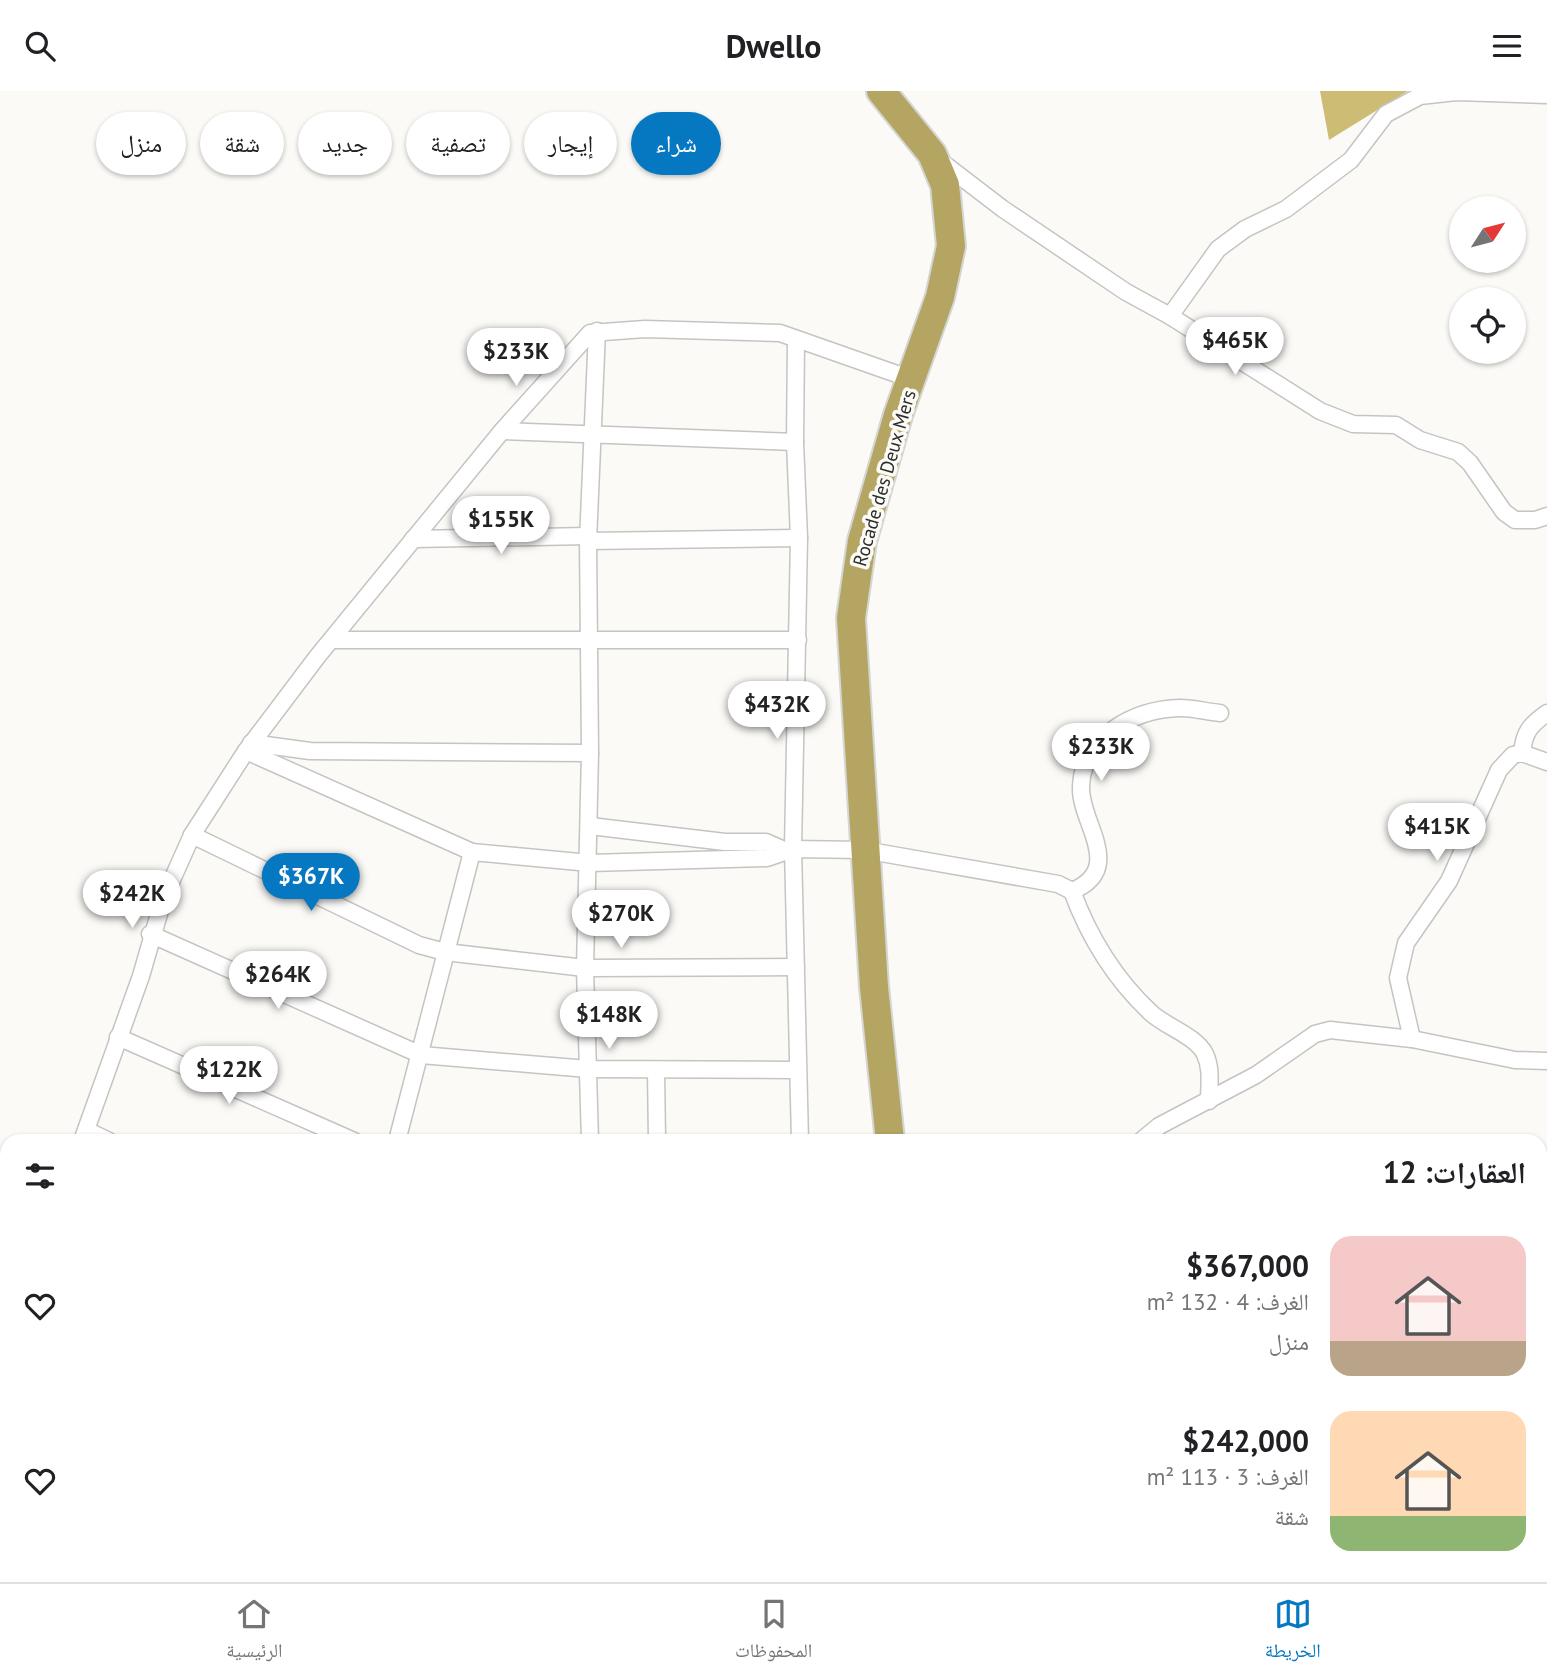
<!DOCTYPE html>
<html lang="ar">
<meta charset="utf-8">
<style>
body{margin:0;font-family:"PT Sans","Noto Naskh Arabic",sans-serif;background:#f6f6f6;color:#202124;direction:rtl;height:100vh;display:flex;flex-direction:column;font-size:26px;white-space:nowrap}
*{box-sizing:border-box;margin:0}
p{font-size:23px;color:#757577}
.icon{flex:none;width:38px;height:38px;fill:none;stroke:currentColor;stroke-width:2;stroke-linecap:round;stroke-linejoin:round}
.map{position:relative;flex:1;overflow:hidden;direction:ltr}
.side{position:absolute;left:0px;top:1043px;width:1547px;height:448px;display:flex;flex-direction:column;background:#fff;border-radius:21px 21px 0 0;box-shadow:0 2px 5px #0004;direction:rtl}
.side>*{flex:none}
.top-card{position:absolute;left:21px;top:21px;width:700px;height:63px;direction:rtl;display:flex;gap:14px}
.needle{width:46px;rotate:54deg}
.controls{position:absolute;left:1449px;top:105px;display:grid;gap:14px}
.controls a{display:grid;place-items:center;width:77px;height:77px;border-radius:50%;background:#fff;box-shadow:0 2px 5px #0004;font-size:35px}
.price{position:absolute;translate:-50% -60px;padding:0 16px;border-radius:24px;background:#fff;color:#222;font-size:23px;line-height:46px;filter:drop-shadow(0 2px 4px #0008)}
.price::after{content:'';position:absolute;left:50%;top:42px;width:21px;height:16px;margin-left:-10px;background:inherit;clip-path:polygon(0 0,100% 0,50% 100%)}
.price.active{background:#0677c1;color:#fff}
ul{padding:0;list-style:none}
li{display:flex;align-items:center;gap:21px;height:175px;padding:0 21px}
li span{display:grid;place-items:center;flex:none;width:196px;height:140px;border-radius:21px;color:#555}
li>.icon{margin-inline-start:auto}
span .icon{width:84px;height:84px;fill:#fffc;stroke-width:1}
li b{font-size:30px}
h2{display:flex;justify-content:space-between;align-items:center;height:84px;padding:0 21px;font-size:30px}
.pill{padding:0 24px;border-radius:32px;background:#fff;box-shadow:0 2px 5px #0004;font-size:24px;line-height:63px}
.pill.active{background:#0677c1;color:#fff}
header{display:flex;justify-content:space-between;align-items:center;height:91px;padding:0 21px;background:#fff;font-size:32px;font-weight:700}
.menu{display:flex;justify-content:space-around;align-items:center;height:98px;border-top:2px solid #e0e0e0;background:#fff;font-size:19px;color:#757577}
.menu a{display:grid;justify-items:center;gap:4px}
.menu .active{color:#0677c1}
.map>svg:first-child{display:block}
.grass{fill:url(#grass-dots)}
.forest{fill:url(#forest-crowns)}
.water{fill:#ccbc74}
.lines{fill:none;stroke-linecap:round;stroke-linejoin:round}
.minor-casing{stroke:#c5c4c1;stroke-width:19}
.trunk-casing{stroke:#d5d5d4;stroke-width:32}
.minor{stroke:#fff;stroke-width:16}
.trunk{stroke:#b4a662;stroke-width:28}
.labels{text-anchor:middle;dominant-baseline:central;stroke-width:7;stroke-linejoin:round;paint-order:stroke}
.street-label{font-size:19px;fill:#2b2b2a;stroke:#fbfaf7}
</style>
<header><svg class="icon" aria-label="menu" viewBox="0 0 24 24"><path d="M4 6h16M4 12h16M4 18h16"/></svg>Dwello<svg class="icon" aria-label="search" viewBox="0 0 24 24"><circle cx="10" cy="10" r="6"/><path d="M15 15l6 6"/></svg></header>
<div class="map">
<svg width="1547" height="1491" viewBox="0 0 1547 1491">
<defs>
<pattern id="grass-dots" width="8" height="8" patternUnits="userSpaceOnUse" patternTransform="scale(1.75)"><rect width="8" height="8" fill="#f6ecbe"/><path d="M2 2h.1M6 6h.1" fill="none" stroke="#d3cba3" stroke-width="1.8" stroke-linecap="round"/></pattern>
<pattern id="forest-crowns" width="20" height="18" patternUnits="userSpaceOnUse" patternTransform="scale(1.75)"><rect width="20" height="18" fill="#f6ecbe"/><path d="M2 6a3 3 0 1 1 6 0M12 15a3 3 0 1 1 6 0" fill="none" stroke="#d3cba3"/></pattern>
</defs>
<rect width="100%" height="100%" fill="#fbfaf7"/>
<!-- grass -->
<polygon class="grass" points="0,1471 7,1472 7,1484 181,1484 197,1491 0,1491"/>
<!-- forest -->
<polygon class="forest" points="1547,1313 1547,1491 1528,1491 1527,1484 1540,1484 1540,1317"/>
<!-- water -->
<polygon class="water" points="1320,0 1408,0 1329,49"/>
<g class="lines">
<!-- minor casing -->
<g class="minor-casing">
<g id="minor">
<polyline points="939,69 1003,118 1126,201 1170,225 1320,320 1353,333 1396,334 1420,349 1458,361 1470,372 1504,421 1515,429 1535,429 1547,425"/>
<polyline points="1170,225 1218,158 1245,138 1286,118 1351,69 1386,23 1420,5 1456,1 1547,4"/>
<polyline points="796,249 795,351 799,447 793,758 800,1050"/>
<path d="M 911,288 L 780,242 L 645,238 L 590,242 L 502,340 L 317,566 L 246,660 L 472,761 L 590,772 L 767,767 L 793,758 L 864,759 L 1058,793 L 1072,800 C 1089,846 1114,887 1150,921 C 1164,935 1195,944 1205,963 C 1212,978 1209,994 1209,1010"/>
<polyline points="502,340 795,351"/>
<polyline points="413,448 589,445"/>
<polyline points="588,450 799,447"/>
<polyline points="332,549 798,549"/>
<polyline points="251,652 310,660 590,662 585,877 590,1050"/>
<polyline points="590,662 588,450 597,240"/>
<path d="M 1522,662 C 1524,641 1530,634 1547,622"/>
<polyline points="590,735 725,751 766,751 784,759"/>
<polyline points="192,744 419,854 445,861 585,877 796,876"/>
<path d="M 1072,800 C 1126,778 1080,732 1081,697 C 1082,646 1133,619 1178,617 C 1191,616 1206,621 1220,622"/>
<polyline points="150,843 421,964 588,978 796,979"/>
<polyline points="118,946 354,1050"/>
<polyline points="1412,948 1398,887 1406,852 1449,790 1499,679 1513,664 1522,662 1547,671"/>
<polyline points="656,980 657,1050"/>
<polyline points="86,1039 109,1050"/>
<polyline points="82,1050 141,885 163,809 192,744 246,660"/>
<polyline points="397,1050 472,761"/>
<polyline points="1141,1050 1159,1035 1256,984 1315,943 1330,939 1412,948 1515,969 1547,970"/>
</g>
</g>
<!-- trunk casing -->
<g class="trunk-casing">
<g id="trunk">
<polyline points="881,0 932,63 945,94 951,155 940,206 898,324 862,450 851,527 874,896 890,1050"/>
<polyline points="1068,1484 1069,1491"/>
</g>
</g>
<!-- minor -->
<use href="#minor" class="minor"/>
<!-- trunk -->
<use href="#trunk" class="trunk"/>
</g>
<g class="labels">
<!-- street labels -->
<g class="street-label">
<text transform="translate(884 387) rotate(-74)">Rocade des Deux Mers</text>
</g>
</g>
</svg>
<div class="controls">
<a><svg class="needle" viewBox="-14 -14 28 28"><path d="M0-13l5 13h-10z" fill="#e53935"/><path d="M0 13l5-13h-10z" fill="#757577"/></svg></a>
<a><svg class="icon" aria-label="locate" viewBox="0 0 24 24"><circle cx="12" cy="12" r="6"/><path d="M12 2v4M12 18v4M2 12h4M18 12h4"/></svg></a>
</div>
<b class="price" style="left:1235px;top:286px">$465K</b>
<b class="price" style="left:516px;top:297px">$233K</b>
<b class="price" style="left:501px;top:465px">$155K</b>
<b class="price" style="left:777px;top:650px">$432K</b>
<b class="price" style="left:1101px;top:692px">$233K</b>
<b class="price" style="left:1437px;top:772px">$415K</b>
<b class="price active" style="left:311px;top:822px">$367K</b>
<b class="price" style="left:132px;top:839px">$242K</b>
<b class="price" style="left:621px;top:859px">$270K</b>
<b class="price" style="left:278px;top:920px">$264K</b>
<b class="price" style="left:609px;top:960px">$148K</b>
<b class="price" style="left:229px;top:1015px">$122K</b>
<div class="top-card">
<a class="pill active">شراء</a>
<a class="pill">إيجار</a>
<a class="pill">تصفية</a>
<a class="pill">جديد</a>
<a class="pill">شقة</a>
<a class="pill">منزل</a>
</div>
<section class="side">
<h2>العقارات: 12<svg class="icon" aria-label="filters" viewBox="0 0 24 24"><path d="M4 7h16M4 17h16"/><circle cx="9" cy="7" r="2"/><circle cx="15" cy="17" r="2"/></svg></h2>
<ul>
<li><span style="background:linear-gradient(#f6c9c9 75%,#b9a48a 0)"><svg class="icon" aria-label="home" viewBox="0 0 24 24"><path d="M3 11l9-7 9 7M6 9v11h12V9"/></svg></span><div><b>$367,000</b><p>الغرف: 4 · 132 m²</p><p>منزل</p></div><svg class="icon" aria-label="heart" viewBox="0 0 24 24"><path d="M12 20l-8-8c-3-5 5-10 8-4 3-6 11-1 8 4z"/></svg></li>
<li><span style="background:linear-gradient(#ffd9b3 75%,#8fb573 0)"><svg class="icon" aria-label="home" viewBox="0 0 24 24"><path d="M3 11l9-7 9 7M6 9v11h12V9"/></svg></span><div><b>$242,000</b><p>الغرف: 3 · 113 m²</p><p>شقة</p></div><svg class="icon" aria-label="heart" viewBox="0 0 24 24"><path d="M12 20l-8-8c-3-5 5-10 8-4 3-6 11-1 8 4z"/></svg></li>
</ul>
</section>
</div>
<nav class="menu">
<a class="active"><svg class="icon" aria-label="map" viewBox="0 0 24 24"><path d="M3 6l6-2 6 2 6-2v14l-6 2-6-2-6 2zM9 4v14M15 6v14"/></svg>الخريطة</a>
<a><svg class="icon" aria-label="saved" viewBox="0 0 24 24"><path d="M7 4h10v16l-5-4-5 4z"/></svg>المحفوظات</a>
<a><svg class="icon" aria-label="home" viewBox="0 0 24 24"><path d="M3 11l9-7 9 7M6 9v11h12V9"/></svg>الرئيسية</a>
</nav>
